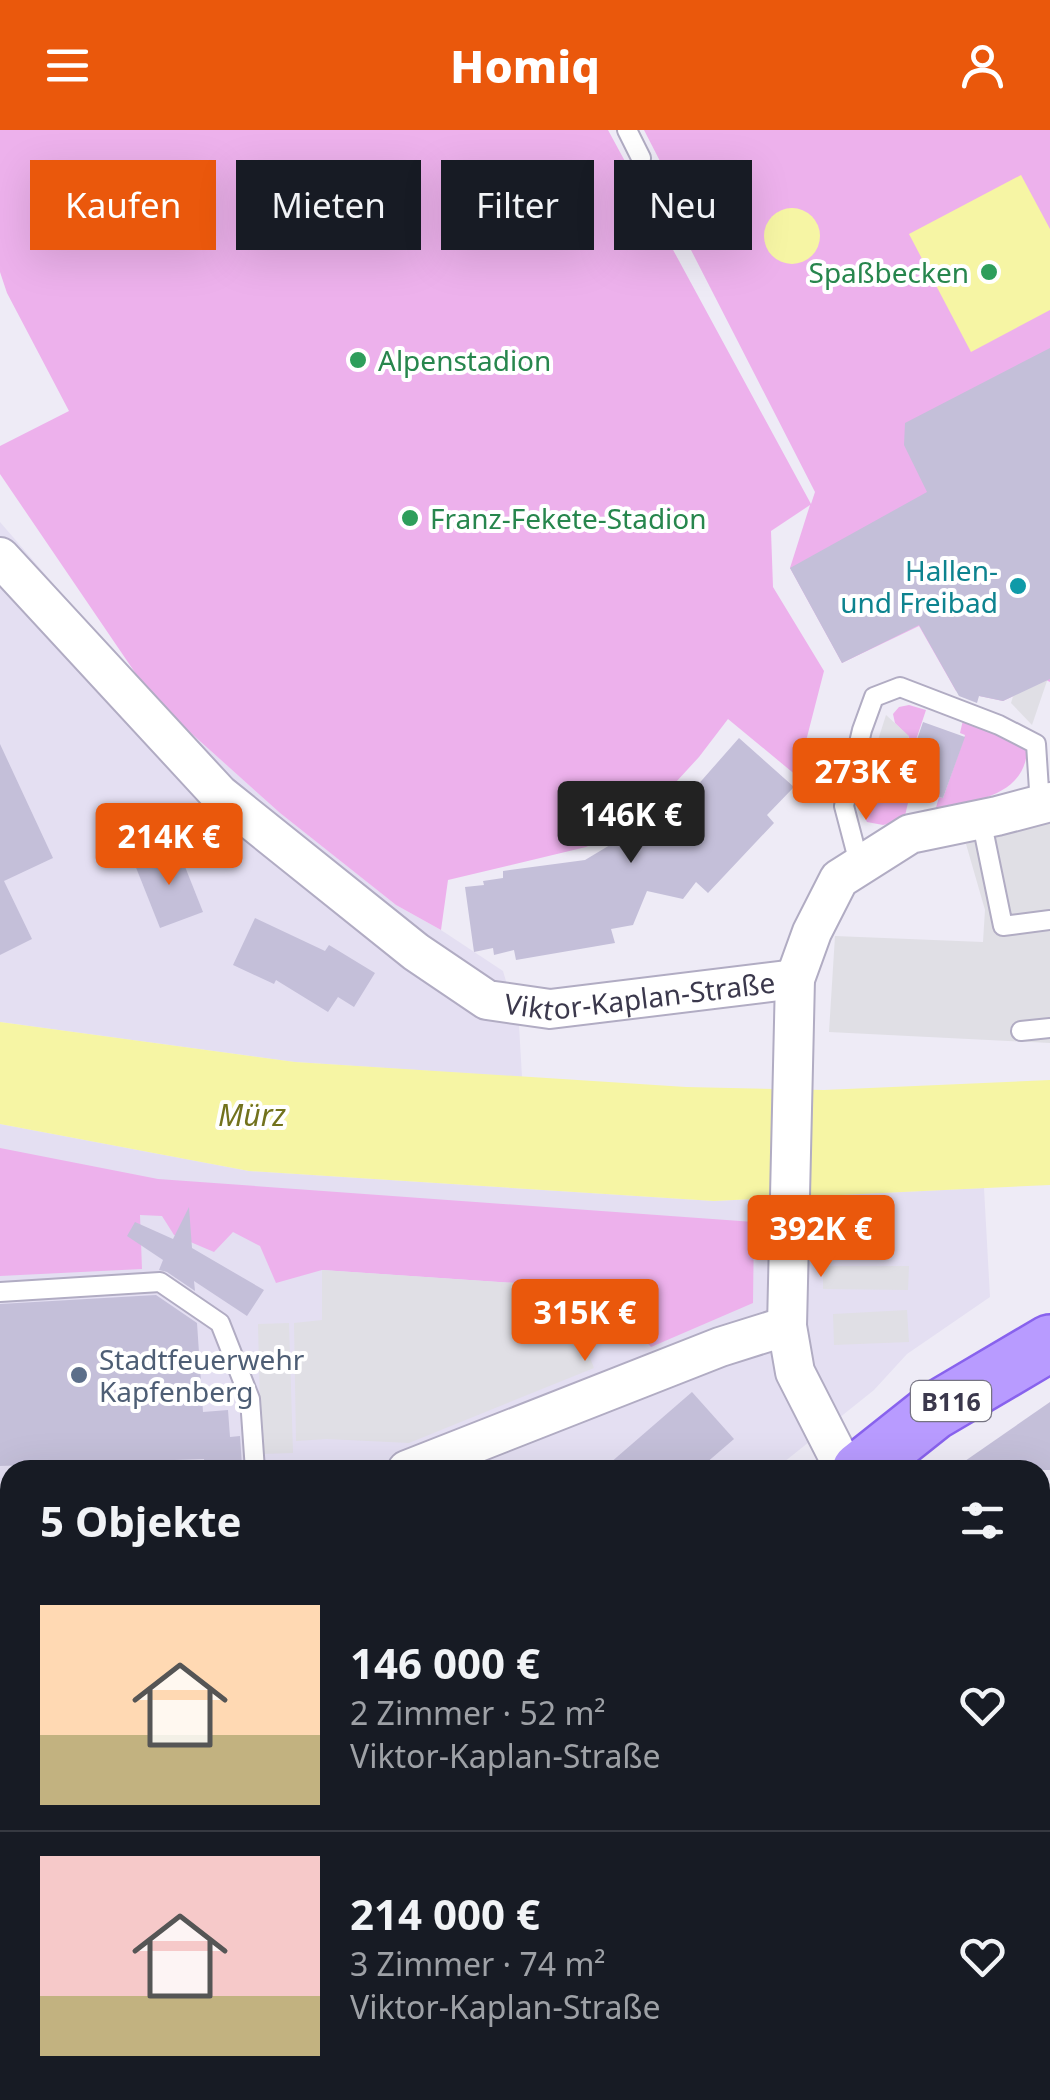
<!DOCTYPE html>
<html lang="de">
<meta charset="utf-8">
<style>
body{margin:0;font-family:"Noto Sans",sans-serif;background:#20242c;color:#f1f3f6;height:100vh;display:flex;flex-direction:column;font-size:38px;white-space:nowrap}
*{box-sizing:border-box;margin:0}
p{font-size:32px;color:#9ea1a6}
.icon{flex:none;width:55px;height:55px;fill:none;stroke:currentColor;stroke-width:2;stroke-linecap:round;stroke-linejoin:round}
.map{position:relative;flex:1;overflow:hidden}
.details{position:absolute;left:0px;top:1330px;width:1050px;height:640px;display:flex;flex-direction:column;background:#171b24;border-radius:30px 30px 0 0;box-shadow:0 10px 40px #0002}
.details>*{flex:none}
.hud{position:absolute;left:30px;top:30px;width:990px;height:90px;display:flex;gap:20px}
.price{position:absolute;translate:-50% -85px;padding:0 22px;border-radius:10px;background:#ea580c;color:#fff;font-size:32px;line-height:65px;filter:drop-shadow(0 2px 5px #0008)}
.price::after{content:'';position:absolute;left:50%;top:60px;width:30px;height:22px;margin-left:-15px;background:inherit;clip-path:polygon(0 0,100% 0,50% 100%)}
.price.on{background:#222;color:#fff}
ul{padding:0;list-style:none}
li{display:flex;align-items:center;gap:30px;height:250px;padding:0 40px}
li+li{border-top:2px solid #363941}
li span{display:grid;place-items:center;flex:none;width:280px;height:200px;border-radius:0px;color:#555}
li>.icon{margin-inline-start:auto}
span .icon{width:120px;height:120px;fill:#fffc;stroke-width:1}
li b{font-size:42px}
h2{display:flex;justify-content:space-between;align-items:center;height:120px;padding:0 40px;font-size:42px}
.pill{padding:0 35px;border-radius:0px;background:#171b24;box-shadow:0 10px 40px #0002;font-size:35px;line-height:90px}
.pill.on{background:#ea580c;color:#fff}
header{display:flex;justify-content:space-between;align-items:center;height:130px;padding:0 40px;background:#ea580c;color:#fff;font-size:45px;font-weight:800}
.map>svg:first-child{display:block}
.residential{fill:#e4dff2}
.commercial{fill:#dbd5f9}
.green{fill:#edb1ec}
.parking{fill:#e0dfe5}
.water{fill:#f6f5a4}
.building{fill:#c4bfd9}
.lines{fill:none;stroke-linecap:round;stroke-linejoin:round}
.service-casing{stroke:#b1acc3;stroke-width:22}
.minor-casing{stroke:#b1acc3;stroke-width:42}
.primary-casing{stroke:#8862ed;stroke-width:60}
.service{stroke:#fff;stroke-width:18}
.minor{stroke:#fff;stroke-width:38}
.primary{stroke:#b89bff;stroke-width:55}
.leisure-dot{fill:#2e9e5b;stroke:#fff;stroke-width:4}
.culture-dot{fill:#0f9aa8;stroke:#fff;stroke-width:4}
.service-dot{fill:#5c6f8a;stroke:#fff;stroke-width:4}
.labels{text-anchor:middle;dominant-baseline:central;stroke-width:8;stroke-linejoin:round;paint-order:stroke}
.shield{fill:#fff;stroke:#767482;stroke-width:2.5}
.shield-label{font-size:25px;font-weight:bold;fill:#3b384c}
.leisure-label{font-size:28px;fill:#27864d;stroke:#fff;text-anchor:start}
.culture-label{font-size:28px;fill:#0d838f;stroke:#fff;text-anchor:end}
.street-label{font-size:28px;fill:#3b384c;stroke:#fff}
.service-label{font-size:28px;fill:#4e5e75;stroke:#fff;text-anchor:start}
.water-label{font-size:30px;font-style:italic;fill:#72721d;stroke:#fff}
</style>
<header><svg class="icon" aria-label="menu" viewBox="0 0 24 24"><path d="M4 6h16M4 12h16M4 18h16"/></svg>Homiq<svg class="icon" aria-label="person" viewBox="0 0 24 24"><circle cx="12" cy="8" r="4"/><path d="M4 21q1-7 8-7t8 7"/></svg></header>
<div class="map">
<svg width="1050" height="1970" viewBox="0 0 1050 1970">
<rect width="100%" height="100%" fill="#eeebf6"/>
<!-- residential -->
<g class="residential">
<polygon points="0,392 153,569 280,683 396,775 441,800 503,841 519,895 522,947 295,932 0,892"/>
<polygon points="0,994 249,1041 714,1071 984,1058 990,1167 907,1224 874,1260 774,1340 10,1340 10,1746 0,1755"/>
</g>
<!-- commercial -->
<polygon class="commercial" points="321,1960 921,1960 909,1970 329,1970"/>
<!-- green -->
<g class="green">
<polygon points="0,0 608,0 811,374 815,362 651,42 662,35 644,0 1050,0 1050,552 1046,550 1003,571 956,561 919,496 842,533 790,438 810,375 771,401 773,457 824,541 797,646 728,589 699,627 642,689 586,717 448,750 441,800 396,775 280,683 153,569 0,344 0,316 69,281 7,163 0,142"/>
<path d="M 909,575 L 926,580 L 901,655 L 911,660 L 904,690 L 883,695 L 867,692 C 860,678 857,666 865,651 L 887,672 L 909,607 L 895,593 L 893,584 L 899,577 Z"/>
<path d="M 963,590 L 1013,607 L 1027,622 C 1023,667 972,671 935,681 L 939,667 L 943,668 L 965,605 L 960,603 Z"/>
<polygon points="0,1018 158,1049 754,1092 753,1173 651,1217 610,1171 545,1155 322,1140 276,1153 260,1116 233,1102 214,1122 174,1105 162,1086 140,1085 142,1139 0,1146"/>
</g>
<!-- parking -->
<g class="parking">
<polygon points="1032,507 1050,524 1050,542 1032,595 1011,573"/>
<polygon points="886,585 909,606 887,673 865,651"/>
<polygon points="1050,692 1050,913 829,902 835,806 983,812 985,780 966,714"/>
<polygon points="823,1136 909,1136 908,1160 823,1159"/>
<polygon points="322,1140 545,1155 585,1215 594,1238 409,1313 327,1309 296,1311 294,1193 322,1190"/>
<polygon points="907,1180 909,1212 834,1215 833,1184"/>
<polygon points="289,1193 293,1323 261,1324 258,1194"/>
<polygon points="1040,1626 1050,1639 1050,1759 1046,1754 1040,1759"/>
</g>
<!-- water -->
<g class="water">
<polygon points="1021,45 1050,99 1050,180 971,222 909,104"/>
<circle cx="792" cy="106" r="28"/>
<polygon points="0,892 295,932 686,957 824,960 1050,950 1050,1055 714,1071 249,1041 0,994"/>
</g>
<!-- building -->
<g class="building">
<polygon points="1050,218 1050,549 1003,571 979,566 977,573 959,566 919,495 842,533 790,438 927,362 904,315 905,293"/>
<polygon points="923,592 965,607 943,668 901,656"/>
<polygon points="739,608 794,657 767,685 774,693 708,763 696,752 683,769 647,761 633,795 611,799 615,813 516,830 514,820 494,825 493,818 474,822 465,757 484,755 483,751 503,748 503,741 585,730 635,700 642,704 678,659 688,666"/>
<polygon points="0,614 53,728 4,751 32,809 0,825"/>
<polygon points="178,719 203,782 160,798 135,735"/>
<polygon points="255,788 325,821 329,815 375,843 354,877 338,867 328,882 276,850 274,854 233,835"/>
<polygon points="189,1077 192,1118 264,1160 247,1186 194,1151 195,1161 167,1142 159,1140 163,1130 127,1106 135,1092 173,1109"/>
<polygon points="156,1165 197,1193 203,1282 228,1280 230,1307 240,1306 242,1336 205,1338 204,1329 0,1336 0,1174"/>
<polygon points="692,1262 734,1309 698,1340 602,1340"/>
<polygon points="1050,1272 1050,1340 952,1340"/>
</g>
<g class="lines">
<!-- service casing -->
<g class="service-casing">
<g id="service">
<polyline points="627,0 641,28"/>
<polyline points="981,689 1003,796 1050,790"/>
<polyline points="860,737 844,676 862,600 874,567 900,557 999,595 1036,614 1040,675"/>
<polyline points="1021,901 1050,898"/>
<polyline points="0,1162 160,1152 220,1193 250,1269 255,1340"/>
</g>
</g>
<!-- minor casing -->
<g class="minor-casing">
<g id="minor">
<path id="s1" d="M 0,427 L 219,664 L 416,822 L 487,870 L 550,879 L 795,849"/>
<polyline points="407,1340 720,1217 787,1196"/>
<polyline points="845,1340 795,1242 787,1196 795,849 812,802 839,749 910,704 997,686 1050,672"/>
<polyline points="0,1394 10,1394"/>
<polyline points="1040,1594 1050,1607"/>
<polyline points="0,1736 10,1727"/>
<polyline points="298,1960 306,1970"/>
</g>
</g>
<!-- primary casing -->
<g class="primary-casing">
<g id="primary">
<polyline points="860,1340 933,1282 1050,1213"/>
<polyline points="161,1970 172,1960"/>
</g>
</g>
<!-- service -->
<use href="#service" class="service"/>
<!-- minor -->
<use href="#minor" class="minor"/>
<!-- primary -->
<use href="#primary" class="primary"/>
</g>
<!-- markers -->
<g class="leisure-dot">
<circle cx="989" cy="142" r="10"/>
<circle cx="358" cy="230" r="10"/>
<circle cx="410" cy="388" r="10"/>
</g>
<circle class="culture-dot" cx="1018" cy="456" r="10"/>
<circle class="service-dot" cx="79" cy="1245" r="10"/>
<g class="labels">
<!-- shield labels -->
<rect class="shield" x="911" y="1251" width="80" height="40" rx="8"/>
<g class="shield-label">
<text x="951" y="1271">B116</text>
</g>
<!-- leisure labels -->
<g class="leisure-label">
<text x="969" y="142" text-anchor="end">Spaßbecken</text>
<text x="378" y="230">Alpenstadion</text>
<text x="430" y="388">Franz-Fekete-Stadion</text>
</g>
<!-- culture labels -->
<g class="culture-label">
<text x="998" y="440">Hallen-<tspan x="998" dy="32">und Freibad</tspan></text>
</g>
<!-- street labels -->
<g class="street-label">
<text stroke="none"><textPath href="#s1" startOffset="815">Viktor-Kaplan-Straße</textPath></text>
</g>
<!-- service labels -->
<g class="service-label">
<text x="99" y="1229">Stadtfeuerwehr<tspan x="99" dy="32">Kapfenberg</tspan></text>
</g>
<!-- water labels -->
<g class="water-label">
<text x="252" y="984">Mürz</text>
</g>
</g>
</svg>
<b class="price" style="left:866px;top:693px">273K €</b>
<b class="price on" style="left:631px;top:736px">146K €</b>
<b class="price" style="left:169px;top:758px">214K €</b>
<b class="price" style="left:821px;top:1150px">392K €</b>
<b class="price" style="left:585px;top:1234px">315K €</b>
<div class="hud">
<a class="pill on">Kaufen</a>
<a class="pill">Mieten</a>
<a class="pill">Filter</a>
<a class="pill">Neu</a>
</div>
<section class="details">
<h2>5 Objekte<svg class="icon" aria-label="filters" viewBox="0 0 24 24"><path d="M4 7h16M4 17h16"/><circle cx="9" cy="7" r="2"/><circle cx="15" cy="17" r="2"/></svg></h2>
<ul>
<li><span style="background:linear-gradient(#ffd9b3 65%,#c2b280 0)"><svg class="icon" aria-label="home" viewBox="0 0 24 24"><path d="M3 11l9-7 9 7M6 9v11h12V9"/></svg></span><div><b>146 000 €</b><p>2 Zimmer · 52 m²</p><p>Viktor-Kaplan-Straße</p></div><svg class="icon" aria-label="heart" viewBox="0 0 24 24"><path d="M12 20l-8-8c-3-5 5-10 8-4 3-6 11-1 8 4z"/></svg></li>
<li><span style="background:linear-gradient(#f6c9c9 70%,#c2b280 0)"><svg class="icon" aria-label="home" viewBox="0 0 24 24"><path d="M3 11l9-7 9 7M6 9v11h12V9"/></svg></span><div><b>214 000 €</b><p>3 Zimmer · 74 m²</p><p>Viktor-Kaplan-Straße</p></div><svg class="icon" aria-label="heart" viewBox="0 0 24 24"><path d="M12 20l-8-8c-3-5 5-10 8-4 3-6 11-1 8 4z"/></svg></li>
</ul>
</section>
</div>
